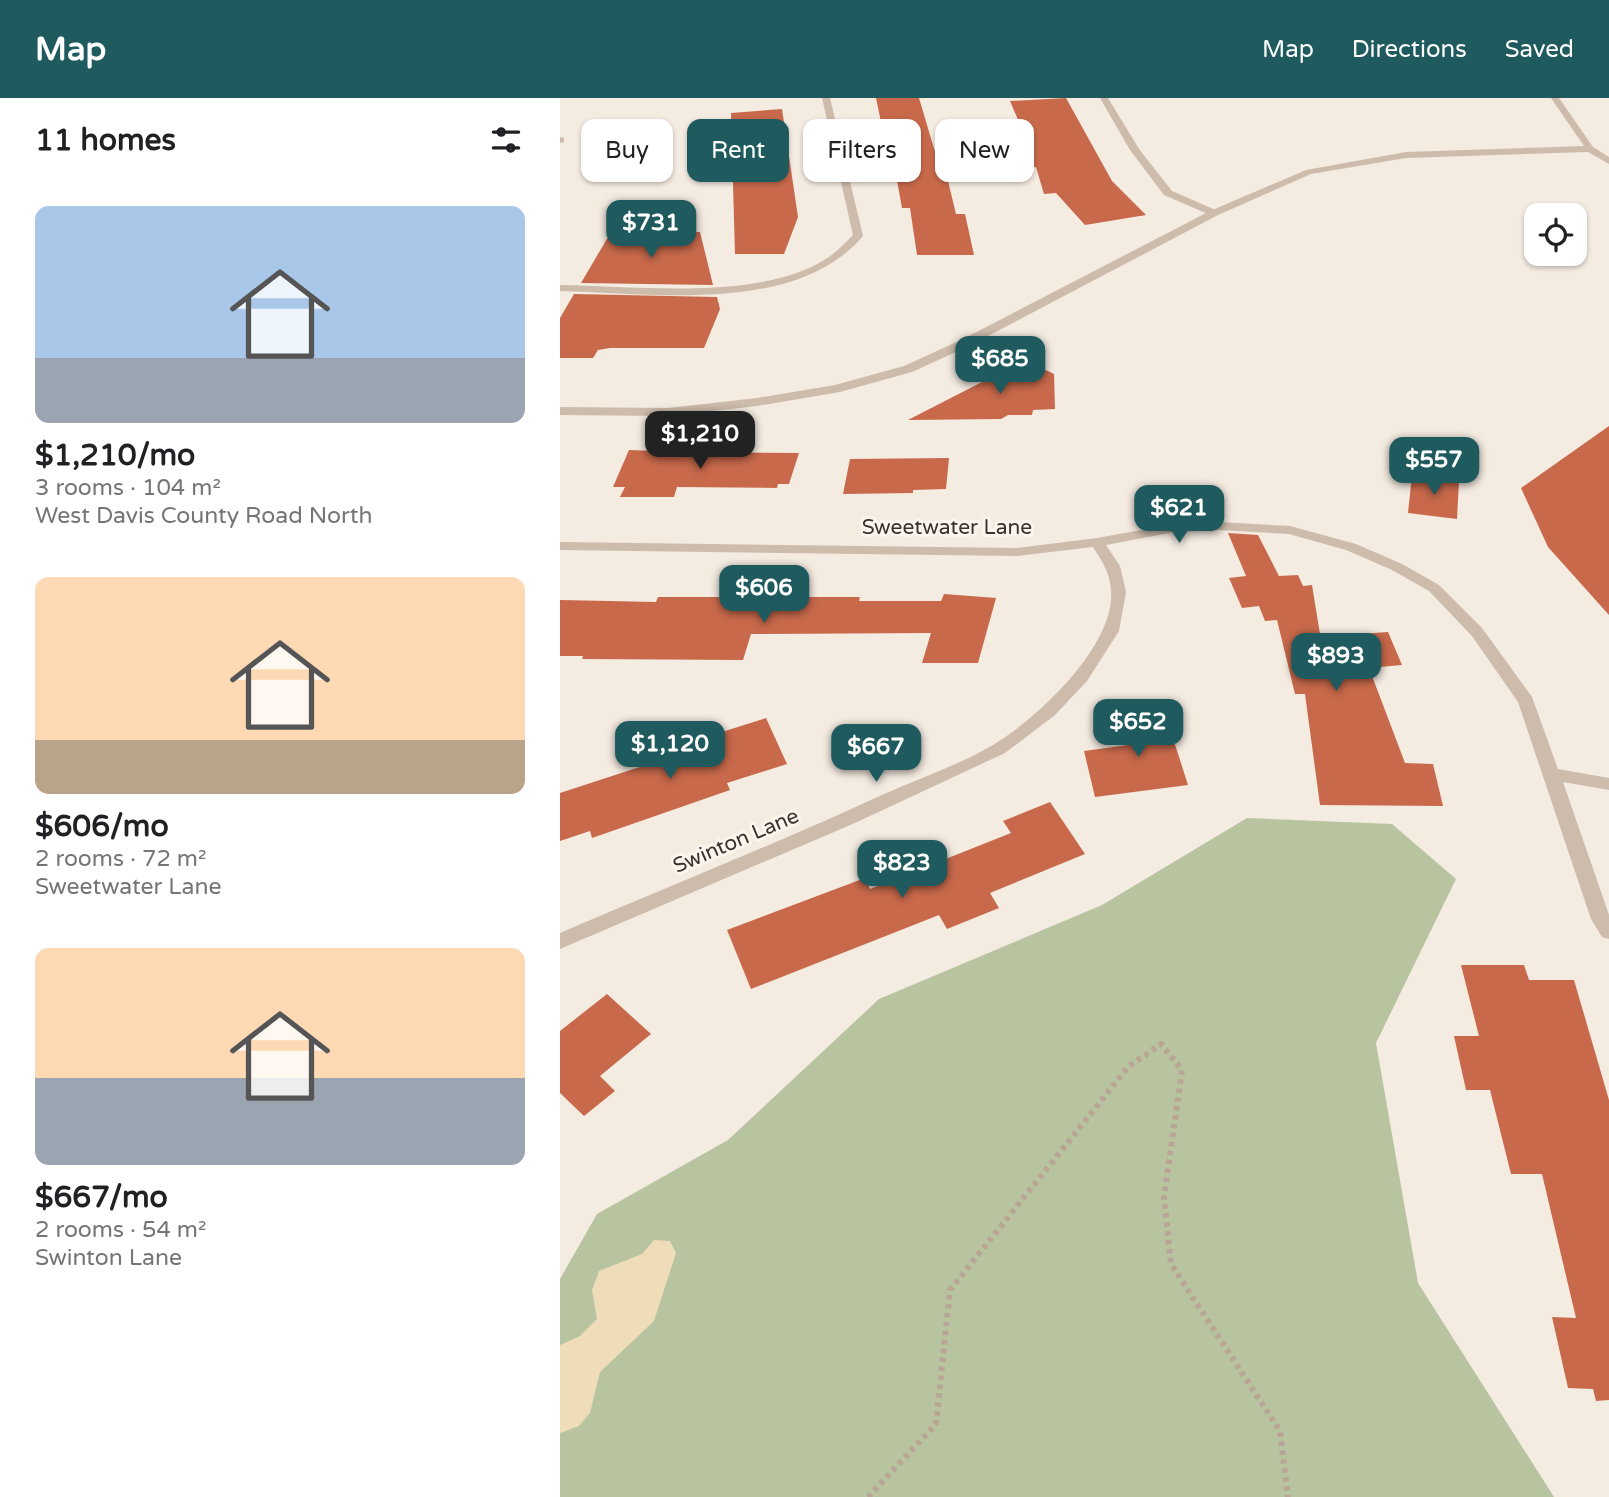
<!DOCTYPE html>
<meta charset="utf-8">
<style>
body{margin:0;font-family:"Varela Round",sans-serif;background:#f2f2f2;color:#202124;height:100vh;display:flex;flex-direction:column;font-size:26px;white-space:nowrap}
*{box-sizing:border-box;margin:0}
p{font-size:23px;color:#757577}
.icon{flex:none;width:38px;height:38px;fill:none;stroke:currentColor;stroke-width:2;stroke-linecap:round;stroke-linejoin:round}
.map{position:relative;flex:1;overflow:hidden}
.details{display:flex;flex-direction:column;background:#fff;width:560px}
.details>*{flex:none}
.banner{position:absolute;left:21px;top:21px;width:665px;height:63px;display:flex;gap:14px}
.buttons{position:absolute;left:964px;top:105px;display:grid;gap:14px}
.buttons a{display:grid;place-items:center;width:63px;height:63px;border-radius:14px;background:#fff;box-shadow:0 2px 5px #0004;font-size:35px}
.price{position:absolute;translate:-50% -60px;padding:0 16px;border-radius:14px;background:#1f5a5e;color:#fff;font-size:23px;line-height:46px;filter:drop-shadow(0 2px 4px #0008)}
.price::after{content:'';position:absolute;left:50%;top:42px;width:21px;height:16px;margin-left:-10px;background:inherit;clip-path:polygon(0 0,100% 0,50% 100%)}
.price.on{background:#222;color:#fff}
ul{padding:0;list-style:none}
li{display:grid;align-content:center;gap:14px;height:371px;padding:0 35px}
li span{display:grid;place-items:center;height:217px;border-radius:14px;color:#555}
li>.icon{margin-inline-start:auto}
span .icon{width:126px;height:126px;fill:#fffc;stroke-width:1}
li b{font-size:30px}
h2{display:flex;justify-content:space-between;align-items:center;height:84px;padding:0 35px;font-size:30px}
.pill{padding:0 24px;border-radius:14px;background:#fff;box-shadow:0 2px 5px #0004;font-size:24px;line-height:63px}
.pill.on{background:#1f5a5e;color:#fff}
header{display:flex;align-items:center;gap:42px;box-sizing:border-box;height:98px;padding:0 35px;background:#1f5a5e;color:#fff}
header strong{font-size:33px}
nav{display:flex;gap:38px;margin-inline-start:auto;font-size:24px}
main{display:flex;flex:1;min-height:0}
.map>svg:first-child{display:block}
.green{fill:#b8c4a0}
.sand{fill:#efdcb8}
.building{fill:#c8694b}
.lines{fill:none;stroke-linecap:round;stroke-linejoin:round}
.path{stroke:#b9a596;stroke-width:6;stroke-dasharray:4.5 4.5;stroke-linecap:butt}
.minor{fill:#cdbbac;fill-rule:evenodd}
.tertiary{fill:#cdbbac;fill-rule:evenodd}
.labels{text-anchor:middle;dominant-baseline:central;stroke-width:6;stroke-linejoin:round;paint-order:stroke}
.street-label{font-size:21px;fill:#3b302b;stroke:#fbf5ee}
</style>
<header>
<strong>Map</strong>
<nav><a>Map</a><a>Directions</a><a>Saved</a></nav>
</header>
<main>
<section class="details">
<h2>11 homes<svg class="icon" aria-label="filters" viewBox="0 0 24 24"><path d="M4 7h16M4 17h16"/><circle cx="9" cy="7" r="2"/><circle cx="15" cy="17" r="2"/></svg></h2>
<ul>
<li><span style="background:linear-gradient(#a9c7e8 70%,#9aa5b1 0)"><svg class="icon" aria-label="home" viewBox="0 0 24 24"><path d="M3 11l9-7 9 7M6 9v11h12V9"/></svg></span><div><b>$1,210/mo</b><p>3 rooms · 104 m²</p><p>West Davis County Road North</p></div></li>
<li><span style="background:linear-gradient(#ffd9b3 75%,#b9a48a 0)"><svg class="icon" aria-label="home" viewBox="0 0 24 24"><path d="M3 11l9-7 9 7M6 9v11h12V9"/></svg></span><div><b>$606/mo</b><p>2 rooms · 72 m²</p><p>Sweetwater Lane</p></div></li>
<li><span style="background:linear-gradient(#ffd9b3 60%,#9aa5b1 0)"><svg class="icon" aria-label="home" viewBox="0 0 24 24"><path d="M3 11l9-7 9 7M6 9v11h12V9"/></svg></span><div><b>$667/mo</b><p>2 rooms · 54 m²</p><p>Swinton Lane</p></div></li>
</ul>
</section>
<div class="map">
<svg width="1049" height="1399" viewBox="0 0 1049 1399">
<rect width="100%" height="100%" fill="#f4ebe1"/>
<!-- green -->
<polygon class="green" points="687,720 832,726 896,781 816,945 858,1185 994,1399 0,1399 0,1181 37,1116 168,1042 319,901 542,807"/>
<!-- sand -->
<polygon class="sand" points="94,1142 110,1143 116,1155 94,1223 40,1274 30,1315 19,1328 0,1335 0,1247 20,1238 37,1221 32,1192 39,1173 82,1156"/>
<!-- building -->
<g class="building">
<polygon points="316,0 359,0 384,84 388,83 396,116 405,116 414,157 357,157 350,110 342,110 334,66 330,67"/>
<polygon points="506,0 552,83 586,117 525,127 496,95 484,96 476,69 472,69 453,25 459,24 450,3"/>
<polygon points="222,11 238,119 224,156 175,156 171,15"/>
<polygon points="51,134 140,134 153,187 21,185"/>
<polygon points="14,196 157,199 160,211 144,250 50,250 38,252 33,260 0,260 0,220"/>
<polygon points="465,262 494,276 495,311 473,312 472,317 448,317 441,321 348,322"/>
<polygon points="1049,328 1049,517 988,449 961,390"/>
<polygon points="98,347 134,347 131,354 239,355 229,386 218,386 217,390 117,389 114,399 60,399 65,389 53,389 69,352 96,353"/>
<polygon points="389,360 386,391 353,392 353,395 283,396 290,361"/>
<polygon points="852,377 899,383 897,421 848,415"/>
<polygon points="668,435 698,437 719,478 738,477 743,488 752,487 766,573 772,538 828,534 842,567 809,570 845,665 873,666 883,708 760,707 745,596 735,596 717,522 705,523 699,508 682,510 669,480 686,478"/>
<polygon points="384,496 436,500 418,565 362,565 371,535 191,536 183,562 22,561 23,558 0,558 0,502 96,504 98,499 300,499 299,503 381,503"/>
<polygon points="605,615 628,687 535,699 524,653 568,647 561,620"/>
<polygon points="206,620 227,666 167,685 170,692 32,740 30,733 0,743 0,695 98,663 95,655"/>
<polygon points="490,704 525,756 430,795 439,810 387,831 379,817 191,891 167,832 305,780 310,791 451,735 443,723"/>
<polygon points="901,867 964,867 969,882 1014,882 1049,1002 1049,1302 1036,1303 1033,1291 1008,1290 992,1219 1016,1220 982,1076 951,1076 930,992 906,992 894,938 919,938"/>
<polygon points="47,896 91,936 40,978 55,993 24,1018 0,995 0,933"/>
</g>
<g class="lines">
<!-- path -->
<polyline class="path" points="308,1399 376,1326 390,1192 568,969 601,946 622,972 604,1099 611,1166 720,1333 728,1399"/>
<!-- minor -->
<g class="minor">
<path d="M 262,0 L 270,0 L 303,138 C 236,217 94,195 0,193 L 0,187 C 75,188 199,203 264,162 C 275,156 284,146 293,137 Z"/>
<polygon points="540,0 548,0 579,51 612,93 658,113 658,117 650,117 604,97 570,52"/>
<polygon points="0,39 4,40 4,44 0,45"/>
<path d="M 658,424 L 730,428 L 796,446 L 842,466 L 879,487 L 922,530 L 972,599 L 998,671 L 1049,680 L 1049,692 L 1003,684 L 1049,817 L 1049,841 L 1042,839 L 1031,821 L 958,604 L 912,538 L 869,493 L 832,472 L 786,452 L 729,436 L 658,432 L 615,434 L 546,447 L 560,468 L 566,494 L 559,533 L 527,583 L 495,617 L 445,655 L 295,725 L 0,851 L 0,835 C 107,789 216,746 322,697 C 358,681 399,667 433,647 C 477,621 556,547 551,492 C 550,475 542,463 533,449 L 457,458 L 0,452 L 0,444 L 457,450 L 537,440 L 615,426 Z"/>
</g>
<!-- tertiary -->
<polygon class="tertiary" points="991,0 999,0 1033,49 1049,59 1049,66 1028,54 846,60 751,76 658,117 411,247 352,274 280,294 197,308 108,318 0,317 0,309 108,310 197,300 275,287 344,268 403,241 650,113 746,72 846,54 1024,48"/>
</g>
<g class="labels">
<!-- street labels -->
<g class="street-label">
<text x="387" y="429">Sweetwater Lane</text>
<text transform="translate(176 743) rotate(-23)">Swinton Lane</text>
</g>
</g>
</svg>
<div class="buttons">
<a><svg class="icon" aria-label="locate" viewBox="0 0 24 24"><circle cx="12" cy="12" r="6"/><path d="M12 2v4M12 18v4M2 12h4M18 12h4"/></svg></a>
</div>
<b class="price" style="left:91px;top:162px">$731</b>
<b class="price" style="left:440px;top:298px">$685</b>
<b class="price on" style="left:140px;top:373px">$1,210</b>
<b class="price" style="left:874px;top:399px">$557</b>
<b class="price" style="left:619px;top:447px">$621</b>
<b class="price" style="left:204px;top:527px">$606</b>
<b class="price" style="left:776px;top:595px">$893</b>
<b class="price" style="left:578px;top:661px">$652</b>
<b class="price" style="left:110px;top:683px">$1,120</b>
<b class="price" style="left:316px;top:686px">$667</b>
<b class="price" style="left:342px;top:802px">$823</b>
<div class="banner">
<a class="pill">Buy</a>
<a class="pill on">Rent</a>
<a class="pill">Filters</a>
<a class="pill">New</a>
</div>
</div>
</main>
